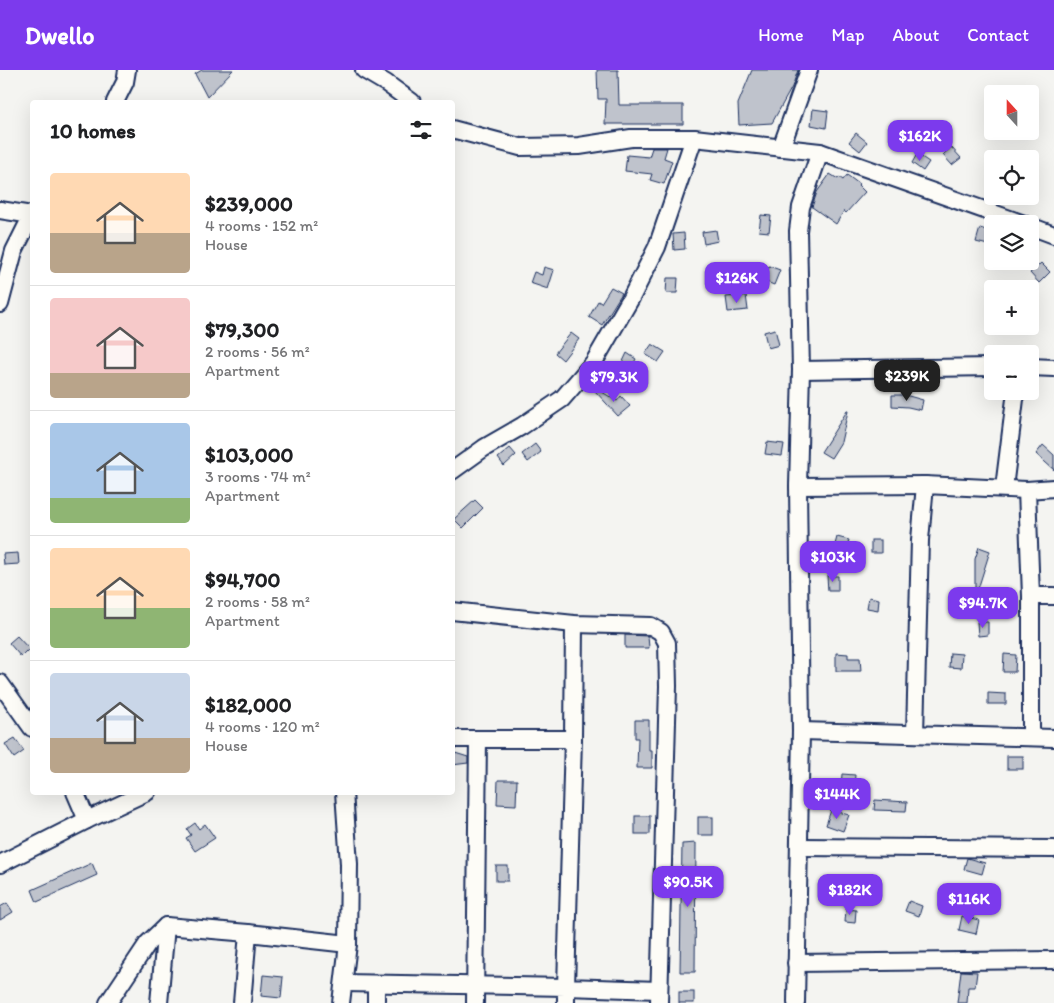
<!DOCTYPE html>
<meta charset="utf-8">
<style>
body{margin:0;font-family:Itim,sans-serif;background:#f6f6f6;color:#202124;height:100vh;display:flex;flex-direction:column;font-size:19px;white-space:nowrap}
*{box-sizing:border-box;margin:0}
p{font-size:16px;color:#757577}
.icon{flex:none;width:28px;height:28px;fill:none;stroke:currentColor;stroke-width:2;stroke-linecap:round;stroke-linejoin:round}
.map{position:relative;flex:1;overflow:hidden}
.side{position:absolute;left:30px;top:30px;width:425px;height:695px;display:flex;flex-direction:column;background:#fff;border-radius:5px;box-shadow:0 5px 20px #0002}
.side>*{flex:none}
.needle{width:32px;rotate:339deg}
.tools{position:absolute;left:984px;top:15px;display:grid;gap:10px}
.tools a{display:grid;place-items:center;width:55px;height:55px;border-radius:5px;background:#fff;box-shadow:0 5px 20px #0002;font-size:25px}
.price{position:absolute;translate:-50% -42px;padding:0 11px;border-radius:10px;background:#7c3aed;color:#fff;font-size:16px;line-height:32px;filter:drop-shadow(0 1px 2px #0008)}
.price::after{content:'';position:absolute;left:50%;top:30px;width:15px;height:11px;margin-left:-8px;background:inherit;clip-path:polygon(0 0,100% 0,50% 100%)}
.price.selected{background:#222;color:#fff}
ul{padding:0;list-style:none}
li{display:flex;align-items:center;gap:15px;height:125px;padding:0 20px}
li+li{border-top:1px solid #e0e0e0}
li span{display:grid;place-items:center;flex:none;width:140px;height:100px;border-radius:5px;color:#555}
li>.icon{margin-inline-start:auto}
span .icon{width:60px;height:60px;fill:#fffc;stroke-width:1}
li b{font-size:21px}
h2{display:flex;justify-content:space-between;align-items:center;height:60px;padding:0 20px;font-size:21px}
header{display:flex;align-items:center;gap:30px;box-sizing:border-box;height:70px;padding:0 25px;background:#7c3aed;color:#fff}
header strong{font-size:24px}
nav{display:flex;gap:28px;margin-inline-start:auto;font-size:18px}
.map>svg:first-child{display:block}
.building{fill:#bfc3cc;stroke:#1b2f5e}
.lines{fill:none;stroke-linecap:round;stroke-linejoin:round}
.minor-casing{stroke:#1b2f5e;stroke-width:20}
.minor{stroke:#fdfcf7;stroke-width:16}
</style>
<header>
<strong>Dwello</strong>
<nav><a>Home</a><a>Map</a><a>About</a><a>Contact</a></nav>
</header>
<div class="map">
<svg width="1054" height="933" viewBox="0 0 1054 933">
<rect width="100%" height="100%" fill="#f4f4f1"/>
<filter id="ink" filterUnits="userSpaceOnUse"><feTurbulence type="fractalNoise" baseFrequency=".02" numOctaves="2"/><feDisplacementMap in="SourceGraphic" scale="10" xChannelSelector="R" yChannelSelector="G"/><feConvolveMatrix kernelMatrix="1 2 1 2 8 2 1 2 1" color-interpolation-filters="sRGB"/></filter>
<g filter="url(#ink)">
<!-- building -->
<g class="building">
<polygon points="202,0 233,0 207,27 195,4"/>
<polygon points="597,0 618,0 619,35 683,35 683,54 605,54 606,29 598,29"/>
<polygon points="752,0 798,0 792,17 772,53 739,55 738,34"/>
<polygon points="813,39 828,41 826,58 811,55"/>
<polygon points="856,63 867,72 860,81 849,72"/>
<polygon points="951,77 961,88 952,95 943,85"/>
<polygon points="652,78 667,78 664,88 672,91 664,114 650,110 652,104 625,101 627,85 649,87"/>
<polygon points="917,84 929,92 923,101 912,93"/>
<polygon points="830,104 838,109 839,107 843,110 847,105 859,114 858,115 865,122 846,143 844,141 836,154 812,137 817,122"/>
<polygon points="761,145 771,146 769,162 759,161"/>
<polygon points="980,158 992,162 988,175 976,172"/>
<polygon points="716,160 718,171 704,174 702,162"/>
<polygon points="684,163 685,179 674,180 673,164"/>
<polygon points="1041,193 1050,202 1039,213 1030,203"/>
<polygon points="769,196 780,200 774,215 764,211"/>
<polygon points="544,197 554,200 548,219 530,213 534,202 542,205"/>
<polygon points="667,208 678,208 677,223 666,223"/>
<polygon points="611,217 622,223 602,255 589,247 598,231 601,233"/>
<polygon points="746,225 748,240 728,242 726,227"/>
<polygon points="775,259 779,275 768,278 764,262"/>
<polygon points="571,263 579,269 563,290 555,283"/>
<polygon points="652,274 665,282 658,292 645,284"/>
<polygon points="627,283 636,289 627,306 618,302"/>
<polygon points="597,319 617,331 621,326 630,336 618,346 595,321"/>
<polygon points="892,325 905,325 923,330 921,340 908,337 892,336"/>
<polygon points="847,341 848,341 841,372 831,388 821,382"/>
<polygon points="767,372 784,374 782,386 765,384"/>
<polygon points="535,374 541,382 528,392 522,384"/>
<polygon points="1043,375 1054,385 1054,400 1036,384"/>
<polygon points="510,378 516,385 504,396 498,388"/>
<polygon points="475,430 483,438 463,458 454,449"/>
<polygon points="837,467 849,470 845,485 833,482"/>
<rect x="871" y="470" width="10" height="13"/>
<polygon points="979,477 990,481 978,519 975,518 975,489"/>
<polygon points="18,483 19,494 4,495 3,484"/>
<polygon points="827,506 838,506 838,521 828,521"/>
<polygon points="869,527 879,529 878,540 867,538"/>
<polygon points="977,552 988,552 988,565 978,566"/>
<polygon points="625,565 648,566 649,578 625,578"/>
<polygon points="17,566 29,579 21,587 9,573"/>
<polygon points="836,583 848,584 848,588 860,588 861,601 836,601"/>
<polygon points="950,583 962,584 961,598 949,597"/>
<polygon points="1004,584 1016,585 1015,602 1003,602"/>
<polygon points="988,623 1006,624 1006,634 988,634"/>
<polygon points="635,650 649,650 649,680 652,680 652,698 637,698 638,668 635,668"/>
<polygon points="15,668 24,681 14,688 5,674"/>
<polygon points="452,682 468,687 468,693 452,695"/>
<rect x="1007" y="686" width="16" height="13"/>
<polygon points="842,704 855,705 854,718 841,717"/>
<polygon points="498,710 517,710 516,735 497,734"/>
<polygon points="875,730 907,732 906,741 874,740"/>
<polygon points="831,740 849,745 843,761 826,755"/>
<rect x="635" y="746" width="15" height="18"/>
<rect x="698" y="747" width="15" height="18"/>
<polygon points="195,753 199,759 205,754 215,768 195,781 186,768 191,765 187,759"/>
<polygon points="696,773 695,902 680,902 682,774"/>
<polygon points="967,788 985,793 982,804 964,799"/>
<polygon points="92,793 97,805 37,832 32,820"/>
<rect x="496" y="796" width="12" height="15"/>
<polygon points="909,831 922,836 919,846 905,841"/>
<polygon points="7,833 13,842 0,850 0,837"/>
<polygon points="846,839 856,840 855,853 845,852"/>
<polygon points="962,846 979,850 976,864 959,860"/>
<polygon points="961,901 977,902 975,917 968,917 967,933 957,933"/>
<polygon points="263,905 283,907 281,928 261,926"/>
<rect x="679" y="922" width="15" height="11"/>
</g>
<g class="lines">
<!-- minor casing -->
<g class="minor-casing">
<g id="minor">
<polyline points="364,0 386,13 412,32"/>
<polyline points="115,32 125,12 127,0"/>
<polyline points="452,59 520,77 579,76 631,68 694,68 820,82 1024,154"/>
<polyline points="781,78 809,0"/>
<polyline points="0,140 32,145 14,181 0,234"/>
<polyline points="1030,156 1054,165"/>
<polyline points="1030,297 1054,298"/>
<polyline points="801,300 992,297"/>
<polyline points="452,401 484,378 522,356 562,329 594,292 631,228 657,177 694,68"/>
<polyline points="798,416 925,415"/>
<polyline points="1004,418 1016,321"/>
<polyline points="1027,420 1031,526 1031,666"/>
<polyline points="1031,526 1054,526"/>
<polyline points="452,541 574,554 651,556 661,562 667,573 668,616 659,933"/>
<polyline points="0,613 32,658"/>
<polyline points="801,661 1054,668"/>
<polyline points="915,664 920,470 925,415 1027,420 1054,418"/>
<polyline points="452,669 573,669 566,917 659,920"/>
<polyline points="573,669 574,554"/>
<polyline points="75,722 87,750"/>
<polyline points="799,777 1054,779"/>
<polyline points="0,794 87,750 147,722"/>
<polyline points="796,893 1054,890"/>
<polyline points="344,913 566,917 566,933"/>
<polyline points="376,914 376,933"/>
<polyline points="108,933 148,873 166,856 248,863"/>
<polyline points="159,933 166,856"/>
<polyline points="242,933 248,863 348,874"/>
<polyline points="341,933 348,874 349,794 344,722"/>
<polyline points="475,933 478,669"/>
<polyline points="796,933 801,661 798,416 801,300 798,161 801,137 820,82"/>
</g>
</g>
<!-- minor -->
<use href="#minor" class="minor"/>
</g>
</g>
</svg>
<div class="tools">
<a><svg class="needle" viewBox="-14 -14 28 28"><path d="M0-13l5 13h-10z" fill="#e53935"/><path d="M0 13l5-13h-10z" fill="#757577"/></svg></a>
<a><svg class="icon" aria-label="locate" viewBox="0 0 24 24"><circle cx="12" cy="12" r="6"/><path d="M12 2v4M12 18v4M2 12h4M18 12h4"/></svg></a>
<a><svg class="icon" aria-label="layers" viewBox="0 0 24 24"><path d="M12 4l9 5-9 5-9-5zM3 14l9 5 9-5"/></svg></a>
<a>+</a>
<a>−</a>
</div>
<b class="price" style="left:920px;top:92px">$162K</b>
<b class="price" style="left:737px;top:234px">$126K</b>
<b class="price selected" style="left:907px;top:332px">$239K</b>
<b class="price" style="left:614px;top:333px">$79.3K</b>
<b class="price" style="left:833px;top:513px">$103K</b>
<b class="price" style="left:983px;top:559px">$94.7K</b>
<b class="price" style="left:837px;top:750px">$144K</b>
<b class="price" style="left:688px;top:838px">$90.5K</b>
<b class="price" style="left:850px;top:846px">$182K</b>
<b class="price" style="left:969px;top:855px">$116K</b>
<section class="side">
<h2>10 homes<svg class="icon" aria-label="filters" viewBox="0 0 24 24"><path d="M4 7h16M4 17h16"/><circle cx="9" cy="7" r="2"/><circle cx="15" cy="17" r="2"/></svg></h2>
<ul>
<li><span style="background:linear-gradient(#ffd9b3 60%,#b9a48a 0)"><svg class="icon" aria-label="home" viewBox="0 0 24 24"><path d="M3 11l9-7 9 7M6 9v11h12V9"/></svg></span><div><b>$239,000</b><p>4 rooms · 152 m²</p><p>House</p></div></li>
<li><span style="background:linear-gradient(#f6c9c9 75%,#b9a48a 0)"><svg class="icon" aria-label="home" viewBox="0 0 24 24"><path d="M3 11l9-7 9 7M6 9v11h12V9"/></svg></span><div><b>$79,300</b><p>2 rooms · 56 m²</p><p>Apartment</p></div></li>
<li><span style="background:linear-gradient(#a9c7e8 75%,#8fb573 0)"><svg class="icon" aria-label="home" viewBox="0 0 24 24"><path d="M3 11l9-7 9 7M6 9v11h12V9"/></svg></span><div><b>$103,000</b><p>3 rooms · 74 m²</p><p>Apartment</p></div></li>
<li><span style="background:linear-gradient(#ffd9b3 60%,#8fb573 0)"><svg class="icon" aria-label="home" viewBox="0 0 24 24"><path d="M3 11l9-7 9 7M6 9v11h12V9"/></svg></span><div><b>$94,700</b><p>2 rooms · 58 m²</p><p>Apartment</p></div></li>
<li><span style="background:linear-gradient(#c9d6e8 65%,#b9a48a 0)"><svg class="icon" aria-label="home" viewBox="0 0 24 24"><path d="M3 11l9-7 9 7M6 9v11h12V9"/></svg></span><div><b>$182,000</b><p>4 rooms · 120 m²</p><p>House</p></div></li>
</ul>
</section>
</div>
